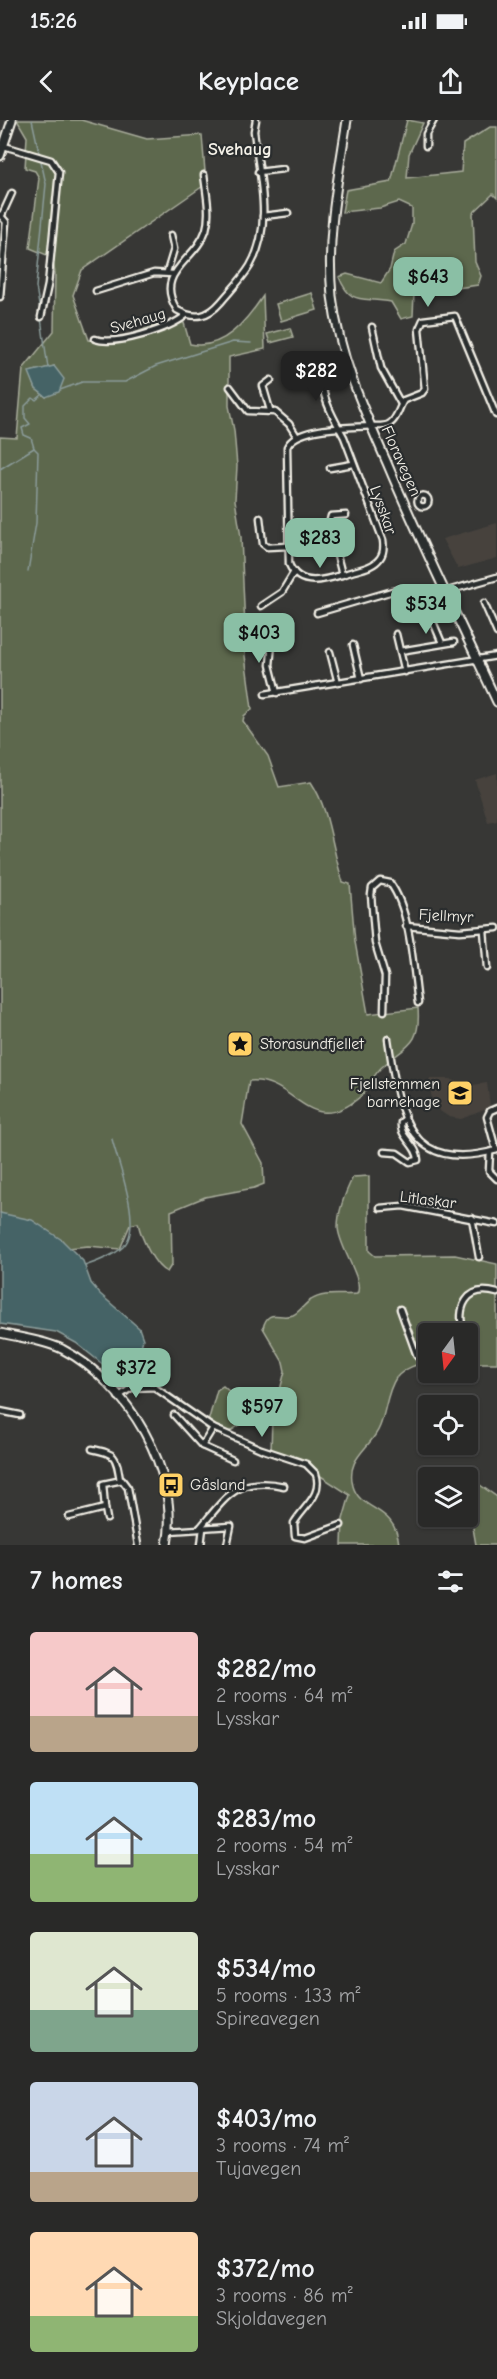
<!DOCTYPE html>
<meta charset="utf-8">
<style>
body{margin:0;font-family:"Comic Neue",sans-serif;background:#313130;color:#f1f3f6;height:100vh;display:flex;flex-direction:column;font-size:22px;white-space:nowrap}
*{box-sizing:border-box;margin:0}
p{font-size:20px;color:#a5a6a8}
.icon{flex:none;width:33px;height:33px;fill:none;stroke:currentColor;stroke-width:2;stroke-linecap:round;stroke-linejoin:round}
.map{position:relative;height:1425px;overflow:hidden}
.sheet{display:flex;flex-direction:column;background:#292928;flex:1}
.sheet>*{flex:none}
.needle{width:39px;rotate:195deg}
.fabs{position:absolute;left:418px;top:1203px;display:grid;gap:12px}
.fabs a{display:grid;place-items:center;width:60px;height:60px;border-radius:6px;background:#292928;box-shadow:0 2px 4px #0004,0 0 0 2px #454545;font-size:30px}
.price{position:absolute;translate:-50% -51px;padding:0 14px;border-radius:12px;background:#8abfa5;color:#111;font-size:20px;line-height:39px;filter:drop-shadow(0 2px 3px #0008)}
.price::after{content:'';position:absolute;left:50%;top:36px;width:18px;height:14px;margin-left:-9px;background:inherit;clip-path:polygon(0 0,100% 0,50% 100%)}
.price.on{background:#222;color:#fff}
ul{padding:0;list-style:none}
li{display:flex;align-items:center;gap:18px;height:150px;padding:0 30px}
li span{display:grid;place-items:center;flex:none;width:168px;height:120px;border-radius:6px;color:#555}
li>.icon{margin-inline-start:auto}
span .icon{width:72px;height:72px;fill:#fffc;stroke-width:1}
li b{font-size:26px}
h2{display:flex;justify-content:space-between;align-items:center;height:72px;padding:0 30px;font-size:26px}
.status{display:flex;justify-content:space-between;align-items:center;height:42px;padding:0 30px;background:#292928;direction:ltr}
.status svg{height:16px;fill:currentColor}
header{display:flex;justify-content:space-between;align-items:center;height:78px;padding:0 30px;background:#292928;font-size:27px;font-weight:600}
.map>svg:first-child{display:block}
.built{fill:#47433e}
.green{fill:#5d674e;stroke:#a8ac9b;stroke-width:1.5;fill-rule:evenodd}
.water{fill:#456466;stroke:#8b9c9a;stroke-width:1.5}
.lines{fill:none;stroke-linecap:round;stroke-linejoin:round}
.stream{stroke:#8b9c9a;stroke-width:1.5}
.street-casing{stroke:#f4f1e8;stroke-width:9}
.secondary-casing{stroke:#f4f1e8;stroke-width:11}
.street{stroke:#2a2d2e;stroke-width:4.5}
.secondary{stroke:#2a2d2e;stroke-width:7}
.labels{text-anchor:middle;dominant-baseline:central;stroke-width:4.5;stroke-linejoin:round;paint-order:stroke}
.street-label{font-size:16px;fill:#f4f1e8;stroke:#2a2d2e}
.poi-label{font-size:16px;fill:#f4f1e8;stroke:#2a2d2e;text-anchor:start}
.neighbourhood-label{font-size:18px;font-weight:bold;fill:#f4f1e8;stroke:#2a2d2e}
</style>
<div class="status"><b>15:26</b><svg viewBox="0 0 49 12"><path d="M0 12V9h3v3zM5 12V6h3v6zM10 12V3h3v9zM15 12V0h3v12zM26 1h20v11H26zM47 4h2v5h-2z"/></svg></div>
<header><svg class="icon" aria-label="back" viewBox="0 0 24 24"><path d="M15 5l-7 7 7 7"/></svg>Keyplace<svg class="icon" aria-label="share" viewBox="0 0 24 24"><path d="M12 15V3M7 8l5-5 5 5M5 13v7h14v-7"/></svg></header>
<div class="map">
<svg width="497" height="1425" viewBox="0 0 497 1425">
<rect width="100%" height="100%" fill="#373735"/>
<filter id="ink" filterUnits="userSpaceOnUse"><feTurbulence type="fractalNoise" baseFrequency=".0167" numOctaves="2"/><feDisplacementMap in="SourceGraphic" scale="12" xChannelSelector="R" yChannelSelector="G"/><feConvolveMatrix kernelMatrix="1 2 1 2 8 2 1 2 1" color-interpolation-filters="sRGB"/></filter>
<g filter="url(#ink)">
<!-- built -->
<g class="built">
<polygon points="497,403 497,438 458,449 442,419"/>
<polygon points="497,653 497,700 488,702 475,660"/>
<polygon points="429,959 450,959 465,966 487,963 490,986 487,989 461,999 449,997 440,991 432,980"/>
</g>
<!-- green -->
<g class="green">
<path d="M 17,0 L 81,0 L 147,19 L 202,15 L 206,64 L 82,150 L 73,175 L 89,220 C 127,228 149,196 184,203 L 190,224 C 223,231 247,200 263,176 L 265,229 L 229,237 L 229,286 L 234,310 L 237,346 L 235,380 L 241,417 L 245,508 L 242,513 L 252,589 L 244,596 L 243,601 L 268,636 L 279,667 L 311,662 C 331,692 331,728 343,762 L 350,764 L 355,822 L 368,894 L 418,888 C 421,925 407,925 383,946 C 373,954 370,967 361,976 C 309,1022 295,956 249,961 L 242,1004 L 263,1043 L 264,1064 L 254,1068 L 205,1077 L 171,1091 L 172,1144 L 167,1152 C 154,1147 141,1117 138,1103 L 130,1105 L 120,1129 L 88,1126 L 68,1128 L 62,1120 L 0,1093 L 0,317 L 17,318 L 23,249 L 54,211 L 55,153 L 53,142 L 47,135 L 30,128 L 39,58 L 35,51 L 25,48 L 27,17 ZM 54,246 L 46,277 L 36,269 L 30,252 Z"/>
<path d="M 407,0 L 423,3 L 409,34 L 407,58 L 461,52 L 463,24 L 490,7 L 497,7 L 497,78 L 493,74 L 473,93 L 475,142 L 481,156 L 478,165 L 414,174 L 413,196 L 401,199 L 391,182 C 363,176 351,187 339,157 L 347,154 L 381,163 L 390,149 L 394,132 L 406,124 L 412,104 L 412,88 L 399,82 L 380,88 L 342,92 L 346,70 L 391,62 Z"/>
<polygon points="312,173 317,190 281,201 276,184"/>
<polygon points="290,208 293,217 270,223 267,214"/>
<path d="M 369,1056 L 369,1131 L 375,1136 L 455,1135 L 497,1144 L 497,1243 L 468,1243 L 468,1214 L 429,1214 L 429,1241 C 418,1244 404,1248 396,1258 C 387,1271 386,1291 380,1306 C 372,1328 345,1337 353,1366 C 360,1392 396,1385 399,1425 L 342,1425 L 343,1399 L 350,1375 L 313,1351 L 271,1332 L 272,1298 L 255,1295 L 226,1314 L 209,1306 L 206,1309 L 217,1270 L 223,1266 L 239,1280 L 274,1293 L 285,1251 L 283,1242 L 263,1208 C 268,1187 279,1200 293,1195 C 300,1192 304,1184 311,1180 C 324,1171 343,1176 357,1174 C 365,1161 338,1126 338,1107 C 338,1091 346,1071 353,1057 Z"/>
<polygon points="480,1365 497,1377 497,1425 476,1425 469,1385 475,1367"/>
</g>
<!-- water -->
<g class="water">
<polygon points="54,246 64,259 59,272 46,277 36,269 29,252"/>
<polygon points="0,1093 32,1100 62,1120 83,1141 91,1163 100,1174 139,1208 143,1219 138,1239 110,1250 76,1223 56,1212 0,1204"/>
</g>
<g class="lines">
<!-- stream -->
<g class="stream">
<polyline points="32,0 46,64 36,167 40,191"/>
<polyline points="41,198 48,248"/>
<polyline points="60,270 82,262 125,262 156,246 233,222 251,223"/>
<polyline points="0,349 34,328 31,318 24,315 22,308 30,304 25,298 25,286 33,278 36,280 42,275"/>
<polyline points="28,451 36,403 38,332 34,328"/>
<path d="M 85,1146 C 98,1141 113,1136 123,1127 C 144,1107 118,1044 112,1019"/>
</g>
<!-- street casing -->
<g class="street-casing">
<g id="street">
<polyline points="4,26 51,40 59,52 48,165 41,197"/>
<polyline points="426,26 426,14 434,0"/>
<polyline points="258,52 283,49"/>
<path d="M 204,55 C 206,72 211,93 206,110 C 196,141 153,152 177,190 C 195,200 208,197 221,182 C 231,170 242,159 250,146 C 274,105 259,55 254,11 L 256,0"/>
<polyline points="0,95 6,102 0,177"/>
<polyline points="2,95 12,73"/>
<polyline points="263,96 288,93"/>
<polyline points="167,152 174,129 171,115"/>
<polyline points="96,171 154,153 173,154"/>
<polyline points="372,207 381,248 401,284"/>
<path d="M 95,219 C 115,226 170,209 186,195"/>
<path d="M 323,251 C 318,272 334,299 344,317 L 383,420 C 384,427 384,433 380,438 C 374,447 361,449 351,452 C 331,458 300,471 289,444 L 287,327 C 296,306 349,308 371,306 C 376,306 384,307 389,304 C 397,300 399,287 404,280 L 422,273 L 425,269 L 419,209 L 423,200 L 455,196 L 496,295"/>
<polyline points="230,267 248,291 275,292 289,304 296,315"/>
<polyline points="270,290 263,266 271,260"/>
<polyline points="330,348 353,344"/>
<circle cx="423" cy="381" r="5.5"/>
<polyline points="260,398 263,424 267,427 289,426"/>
<polyline points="342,455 329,404 331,396 346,395"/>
<polyline points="484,483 497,513"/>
<polyline points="261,486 282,472 294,452"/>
<polyline points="317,493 396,470 433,475 497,457"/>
<polyline points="434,504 442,523"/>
<polyline points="273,513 270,545 277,573"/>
<polyline points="396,514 405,552"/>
<polyline points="264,515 270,529"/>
<polyline points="353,525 361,559"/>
<polyline points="400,531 454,522"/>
<polyline points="330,532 338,563"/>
<polyline points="265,574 497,536"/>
<polyline points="406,806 460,811 497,808"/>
<polyline points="484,810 487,848"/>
<path d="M 384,891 L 385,856 L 375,823 L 371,775 L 372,768 L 380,761 L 390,763 C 411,791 413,848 418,883"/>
<path d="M 388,919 C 399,990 404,1055 497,1030"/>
<polyline points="496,1030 487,997 490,991 497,988"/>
<path d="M 384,1032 L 397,1033 L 410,1042 L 418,1040 C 418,1025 399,1018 401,1002 L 405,999"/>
<polyline points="490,1032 489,1051 497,1059"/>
<polyline points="380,1088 403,1086 497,1104"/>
<polyline points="472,1098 479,1137"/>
<polyline points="400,1189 417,1236 429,1248"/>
<path d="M 464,1214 C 456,1188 466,1164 497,1173"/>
<path d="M 118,1277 L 131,1268 L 154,1267 L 213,1308 L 261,1329 L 306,1344 L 316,1354 C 323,1375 304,1386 294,1403 L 295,1416 L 305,1418 L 341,1405"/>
<polyline points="0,1291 20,1295"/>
<polyline points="174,1295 202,1326 233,1340"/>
<polyline points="202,1326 213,1308"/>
<path d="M 92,1329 C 116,1334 116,1335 120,1360"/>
<polyline points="105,1388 107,1399"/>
<polyline points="69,1397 105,1388 103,1364 122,1360 128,1368 138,1425"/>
<polyline points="200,1408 231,1406 227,1425"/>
<path d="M 169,1411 L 199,1409 C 227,1376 237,1356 284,1366"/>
<polyline points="201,1425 203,1408"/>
</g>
</g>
<!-- secondary casing -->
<g class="secondary-casing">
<g id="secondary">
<path d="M 347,0 C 338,59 326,116 332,176 C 339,235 363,289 387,343 C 421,424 460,502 497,582"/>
<polyline points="0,36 12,0"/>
<path d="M 0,1213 C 21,1218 43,1220 62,1229 C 128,1263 181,1352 167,1425"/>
</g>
</g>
<!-- street -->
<use href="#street" class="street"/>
<!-- secondary -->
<use href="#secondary" class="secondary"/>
</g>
</g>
<!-- icons -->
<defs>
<g id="sight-square" transform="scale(1.35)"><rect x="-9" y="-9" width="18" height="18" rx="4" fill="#ffd166" stroke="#2a2d2e"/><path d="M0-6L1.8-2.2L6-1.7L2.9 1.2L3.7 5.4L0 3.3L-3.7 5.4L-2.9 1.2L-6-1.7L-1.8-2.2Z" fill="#111"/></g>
<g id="school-square" transform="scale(1.35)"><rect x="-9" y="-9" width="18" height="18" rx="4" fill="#ffd166" stroke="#2a2d2e"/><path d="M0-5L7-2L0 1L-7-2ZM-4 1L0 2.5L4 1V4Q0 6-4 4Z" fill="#111"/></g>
<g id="bus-square" transform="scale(1.35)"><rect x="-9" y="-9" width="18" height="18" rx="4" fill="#ffd166" stroke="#2a2d2e"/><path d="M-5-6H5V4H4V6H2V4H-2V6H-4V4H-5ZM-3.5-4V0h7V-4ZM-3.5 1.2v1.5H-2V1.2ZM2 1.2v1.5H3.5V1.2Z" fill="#111"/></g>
</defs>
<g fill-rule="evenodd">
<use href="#sight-square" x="240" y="924"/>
<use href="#school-square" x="460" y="973"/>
<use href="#bus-square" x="171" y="1365"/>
</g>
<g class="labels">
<!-- street labels -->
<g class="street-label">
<text transform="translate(138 201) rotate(-16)">Svehaug</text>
<text transform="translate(401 341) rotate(66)">Floravegen</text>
<text transform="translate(383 390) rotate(70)">Lysskar</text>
<text transform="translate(446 796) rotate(3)">Fjellmyr</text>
<text transform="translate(428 1080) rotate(7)">Litlaskar</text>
</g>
<!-- poi labels -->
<g class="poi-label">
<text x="260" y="924">Storasundfjellet</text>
<text x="440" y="964" text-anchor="end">Fjellstemmen<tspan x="440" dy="18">barnehage</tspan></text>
<text x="190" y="1365">Gåsland</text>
</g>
<!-- neighbourhood labels -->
<g class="neighbourhood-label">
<text x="240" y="29">Svehaug</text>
</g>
</g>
</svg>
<div class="fabs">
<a><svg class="needle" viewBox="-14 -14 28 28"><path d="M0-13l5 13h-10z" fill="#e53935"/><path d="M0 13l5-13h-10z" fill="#a5a6a8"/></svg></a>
<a><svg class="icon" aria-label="locate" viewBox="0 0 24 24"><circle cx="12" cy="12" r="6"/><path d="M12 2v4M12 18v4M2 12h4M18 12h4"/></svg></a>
<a><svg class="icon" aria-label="layers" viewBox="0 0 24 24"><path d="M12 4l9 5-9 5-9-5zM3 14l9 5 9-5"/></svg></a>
</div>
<b class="price" style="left:428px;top:188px">$643</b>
<b class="price on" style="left:316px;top:282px">$282</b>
<b class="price" style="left:320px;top:449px">$283</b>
<b class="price" style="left:426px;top:515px">$534</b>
<b class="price" style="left:259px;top:544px">$403</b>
<b class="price" style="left:136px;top:1279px">$372</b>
<b class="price" style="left:262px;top:1318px">$597</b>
</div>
<section class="sheet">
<h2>7 homes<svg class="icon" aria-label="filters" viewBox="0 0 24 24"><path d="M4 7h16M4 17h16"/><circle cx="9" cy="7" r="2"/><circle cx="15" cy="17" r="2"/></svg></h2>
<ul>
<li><span style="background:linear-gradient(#f6c9c9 70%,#b9a48a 0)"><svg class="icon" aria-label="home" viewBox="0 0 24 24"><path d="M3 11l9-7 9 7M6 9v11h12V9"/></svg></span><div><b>$282/mo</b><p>2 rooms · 64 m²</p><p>Lysskar</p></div></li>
<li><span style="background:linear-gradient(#bfe0f5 60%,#8fb573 0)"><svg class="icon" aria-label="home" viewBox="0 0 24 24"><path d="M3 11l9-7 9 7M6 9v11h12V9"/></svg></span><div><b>$283/mo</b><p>2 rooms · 54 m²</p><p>Lysskar</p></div></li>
<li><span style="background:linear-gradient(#dfe7d0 65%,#7fa58c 0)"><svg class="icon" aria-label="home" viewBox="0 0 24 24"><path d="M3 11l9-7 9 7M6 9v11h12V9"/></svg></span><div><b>$534/mo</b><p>5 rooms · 133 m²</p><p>Spireavegen</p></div></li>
<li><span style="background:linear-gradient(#c9d6e8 75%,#b9a48a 0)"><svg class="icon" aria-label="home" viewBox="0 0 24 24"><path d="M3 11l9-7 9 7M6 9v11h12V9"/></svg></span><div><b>$403/mo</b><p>3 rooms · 74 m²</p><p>Tujavegen</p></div></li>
<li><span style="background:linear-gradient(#ffd9b3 70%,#8fb573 0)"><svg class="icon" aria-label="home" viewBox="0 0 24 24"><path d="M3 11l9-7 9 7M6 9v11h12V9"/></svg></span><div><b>$372/mo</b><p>3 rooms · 86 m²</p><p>Skjoldavegen</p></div></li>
</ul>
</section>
